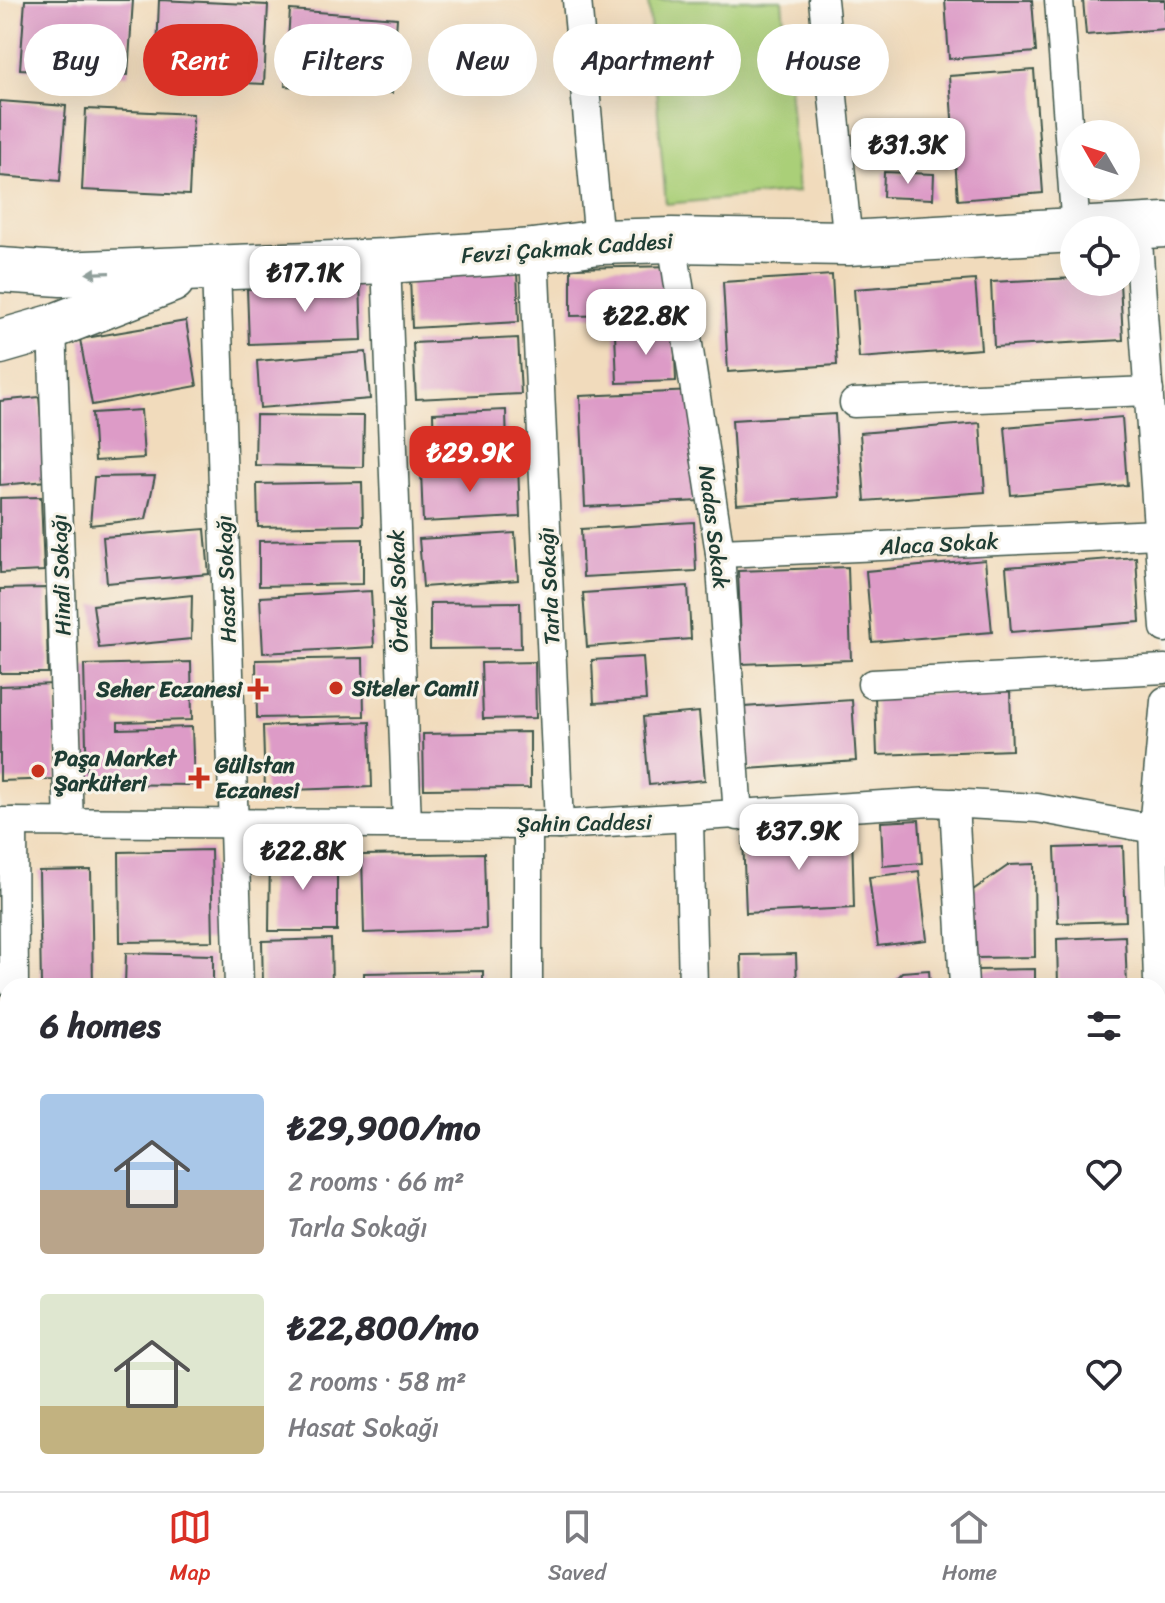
<!DOCTYPE html>
<meta charset="utf-8">
<style>
body{margin:0;font-family:Sriracha,sans-serif;background:#f7f7f7;color:#2b2b33;height:100vh;display:flex;flex-direction:column;font-size:30px;white-space:nowrap}
*{box-sizing:border-box;margin:0}
p{font-size:26px;color:#7c7c81}
.icon{flex:none;width:44px;height:44px;fill:none;stroke:currentColor;stroke-width:2;stroke-linecap:round;stroke-linejoin:round}
.map{position:relative;flex:1;overflow:hidden}
.drawer{position:absolute;left:0px;top:978px;width:1166px;height:514px;display:flex;flex-direction:column;background:#fff;border-radius:24px 24px 0 0;box-shadow:0 8px 32px #0002}
.drawer>*{flex:none}
.guide{position:absolute;left:24px;top:24px;width:1118px;height:72px;display:flex;gap:16px}
.needle{width:52px;rotate:309deg}
.controls{position:absolute;left:1060px;top:120px;display:grid;gap:16px}
.controls a{display:grid;place-items:center;width:80px;height:80px;border-radius:50%;background:#fff;box-shadow:0 8px 32px #0002;font-size:40px}
.price{position:absolute;translate:-50% -68px;padding:0 18px;border-radius:16px;background:#fff;color:#222;font-size:26px;line-height:52px;filter:drop-shadow(0 2px 4px #0008)}
.price::after{content:'';position:absolute;left:50%;top:48px;width:24px;height:18px;margin-left:-12px;background:inherit;clip-path:polygon(0 0,100% 0,50% 100%)}
.price.active{background:#d93025;color:#fff}
ul{padding:0;list-style:none}
li{display:flex;align-items:center;gap:24px;height:200px;padding:0 40px}
li span{display:grid;place-items:center;flex:none;width:224px;height:160px;border-radius:8px;color:#555}
li>.icon{margin-inline-start:auto}
span .icon{width:96px;height:96px;fill:#fffc;stroke-width:1}
li b{font-size:34px}
h2{display:flex;justify-content:space-between;align-items:center;height:96px;padding:0 40px;font-size:34px}
.chip{padding:0 28px;border-radius:36px;background:#fff;box-shadow:0 8px 32px #0002;font-size:28px;line-height:72px}
.chip.active{background:#d93025;color:#fff}
.menu{display:flex;justify-content:space-around;align-items:center;height:112px;border-top:2px solid #e1e1e2;background:#fff;font-size:22px;color:#7c7c81}
.menu a{display:grid;justify-items:center;gap:4px}
.menu .active{color:#d93025}
.map>svg:first-child{display:block}
.green{fill:#aacf78;stroke:#648656;stroke-width:2}
.building{fill:#dd9bc7}
.lines{fill:none;stroke-linecap:round;stroke-linejoin:round}
.lane-casing{stroke:#3e5548;stroke-width:17}
.street-casing{stroke:#3e5548;stroke-width:31}
.secondary-casing{stroke:#3e5548;stroke-width:43}
.primary-casing{stroke:#3e5548;stroke-width:47}
.lane{stroke:#fff;stroke-width:14}
.street{stroke:#fff;stroke-width:28}
.secondary{stroke:#fff;stroke-width:40}
.primary{stroke:#fff;stroke-width:44}
.oneway{fill:#8f9e9a}
.poi-dot{fill:#c8321e;stroke:#f7f3e8;stroke-width:3}
.labels{text-anchor:middle;dominant-baseline:central;stroke-width:6;stroke-linejoin:round;paint-order:stroke}
.street-label{font-size:22px;fill:#1f3d34;stroke:#f7f3e8}
.poi-label{font-size:22px;font-weight:bold;fill:#1f3d34;stroke:#f7f3e8;text-anchor:start}
</style>
<div class="map">
<svg width="1165" height="1491" viewBox="0 0 1165 1491">
<rect width="100%" height="100%" fill="#f7f3e8"/>
<filter id="ink" filterUnits="userSpaceOnUse"><feTurbulence type="fractalNoise" baseFrequency=".0125" numOctaves="2"/><feDisplacementMap in="SourceGraphic" scale="16" xChannelSelector="R" yChannelSelector="G"/><feConvolveMatrix kernelMatrix="1 2 1 2 8 2 1 2 1" color-interpolation-filters="sRGB"/></filter>
<filter id="wash" filterUnits="userSpaceOnUse"><feTurbulence type="fractalNoise" baseFrequency=".006" numOctaves="4" result="noise"/><feDisplacementMap in="SourceGraphic" scale="32" xChannelSelector="R" yChannelSelector="G"/><feGaussianBlur stdDeviation="1.8" result="paint"/><feColorMatrix in="noise" values="0 0 0 0 0 0 0 0 0 0 0 0 0 0 0 0 0 1.4 0 .05"/><feComposite in="paint" operator="in"/></filter>
<g filter="url(#wash)">
<rect width="100%" height="100%" fill="#f1dbbc"/>
<!-- green -->
<polygon class="green" points="648,0 782,0 798,192 666,204"/>
<g id="blocks">
<!-- building -->
<g class="building">
<polygon points="25,0 133,0 128,75 20,69"/>
<polygon points="159,0 268,5 264,84 156,79"/>
<polygon points="945,0 1032,0 1036,52 949,59"/>
<polygon points="1083,0 1165,0 1165,29 1086,35"/>
<polygon points="290,10 397,18 392,93 285,86"/>
<polygon points="1034,70 1043,193 958,200 949,76"/>
<polygon points="0,101 66,106 60,181 0,176"/>
<polygon points="86,109 193,114 189,195 82,190"/>
<polygon points="884,172 934,174 933,199 883,197"/>
<polygon points="676,266 677,314 571,316 571,268"/>
<polygon points="517,271 519,322 412,328 410,277"/>
<polygon points="832,275 837,365 728,372 723,282"/>
<polygon points="1074,278 1074,282 1120,282 1123,340 994,347 991,282"/>
<polygon points="975,280 981,349 859,358 854,289"/>
<polygon points="360,283 362,340 249,344 247,288"/>
<polygon points="186,321 197,386 92,405 80,339"/>
<polygon points="674,330 676,381 617,383 615,333"/>
<polygon points="518,338 521,394 416,399 413,343"/>
<polygon points="366,352 370,399 260,408 257,361"/>
<polygon points="694,391 699,501 585,507 580,396"/>
<polygon points="39,397 47,481 0,485 0,401"/>
<polygon points="141,410 144,458 95,461 92,413"/>
<polygon points="506,410 507,449 434,451 433,413"/>
<polygon points="835,414 840,497 737,504 732,420"/>
<polygon points="256,415 364,416 363,467 255,465"/>
<polygon points="1122,417 1127,485 1011,495 1005,427"/>
<polygon points="980,423 985,492 865,501 860,433"/>
<polygon points="518,466 520,517 423,522 421,471"/>
<polygon points="155,476 146,519 90,525 94,477"/>
<polygon points="362,482 363,525 258,527 257,484"/>
<polygon points="41,497 44,571 0,573 0,498"/>
<polygon points="694,522 696,571 583,577 581,529"/>
<polygon points="205,529 209,574 107,583 103,537"/>
<polygon points="515,533 518,580 423,587 419,539"/>
<polygon points="363,539 363,584 259,586 259,541"/>
<polygon points="1136,557 1140,622 1011,632 1006,567"/>
<polygon points="985,560 992,632 872,642 866,571"/>
<polygon points="848,567 851,660 742,664 738,571"/>
<polygon points="688,586 691,639 587,647 583,593"/>
<polygon points="46,588 48,673 0,673 0,589"/>
<polygon points="371,591 374,647 263,653 260,597"/>
<polygon points="192,595 191,639 99,648 93,605"/>
<polygon points="520,602 521,648 430,649 430,603"/>
<polygon points="643,657 646,700 594,703 592,660"/>
<polygon points="363,658 364,716 257,718 256,660"/>
<polygon points="191,662 192,720 118,722 118,729 192,727 194,785 87,784 84,665"/>
<polygon points="535,662 536,718 483,719 481,663"/>
<polygon points="55,684 57,779 0,781 0,686"/>
<polygon points="1010,691 1012,750 877,755 875,696"/>
<polygon points="852,700 856,761 748,769 744,707"/>
<polygon points="699,712 705,780 649,785 643,717"/>
<polygon points="370,722 372,787 265,791 263,726"/>
<polygon points="530,732 530,788 424,789 423,734"/>
<polygon points="919,820 922,863 883,866 881,822"/>
<polygon points="852,832 854,908 746,913 743,837"/>
<polygon points="1123,846 1126,921 1058,923 1055,848"/>
<polygon points="211,850 213,941 120,942 119,852"/>
<polygon points="270,852 337,852 337,931 269,931"/>
<polygon points="484,853 486,929 364,933 362,855"/>
<polygon points="1034,864 1035,957 974,958 973,890 1009,865"/>
<polygon points="91,870 93,986 41,986 39,871"/>
<polygon points="919,871 927,940 878,946 869,877"/>
<polygon points="1125,936 1127,986 1058,986 1057,939"/>
<polygon points="331,939 332,986 263,986 262,941"/>
<polygon points="126,953 213,955 213,986 125,986"/>
<polygon points="796,954 797,986 742,986 741,955"/>
<polygon points="1035,969 1035,986 976,986 976,970"/>
<polygon points="929,970 930,986 889,986 902,972"/>
<polygon points="483,971 483,986 364,986 364,973"/>
<polygon points="540,1484 650,1484 650,1491 541,1491"/>
<polygon points="878,1484 943,1484 944,1491 878,1491"/>
<rect x="1000" y="1484" width="58" height="7"/>
<polygon points="1143,1484 1143,1491 1079,1491 1079,1487"/>
</g>
</g>
</g>
<g filter="url(#ink)">
<use href="#blocks" fill-opacity="0" stroke="#3e5548" stroke-width="2"/>
<g class="lines">
<!-- lane casing -->
<g class="lane-casing">
<g id="lane">
<polyline points="0,1387 8,1393"/>
<polyline points="123,1484 132,1491"/>
</g>
</g>
<!-- street casing -->
<g class="street-casing">
<g id="street">
<polyline points="577,0 599,242"/>
<polyline points="823,0 848,243"/>
<polyline points="1059,0 1076,230"/>
<polyline points="1137,227 1165,628"/>
<polyline points="672,240 720,553 738,816"/>
<polyline points="534,251 559,825"/>
<polyline points="386,261 407,824"/>
<polyline points="216,267 239,986"/>
<polyline points="52,327 69,823"/>
<polyline points="854,403 1149,391"/>
<polyline points="720,553 1159,534"/>
<polyline points="872,684 1165,669"/>
<polyline points="1165,701 1153,828 1165,1196"/>
<polyline points="954,803 964,986"/>
<polyline points="689,820 693,986"/>
<polyline points="0,822 559,825 931,802 1037,808 1165,831"/>
<polyline points="13,822 14,986"/>
<polyline points="528,986 528,825"/>
<polyline points="1158,1460 1165,1460"/>
<polyline points="703,1484 704,1491"/>
<polyline points="527,1491 527,1484"/>
<polyline points="979,1491 980,1484"/>
</g>
</g>
<!-- secondary casing -->
<g class="secondary-casing">
<g id="secondary">
<polyline points="0,1271 8,1277"/>
<polyline points="430,1484 439,1491"/>
</g>
</g>
<!-- primary casing -->
<g class="primary-casing">
<g id="primary">
<polyline points="1074,230 1165,225"/>
<polyline points="0,270 61,274 386,261 534,251 599,242 672,240 848,243 1074,230"/>
<polyline points="0,342 52,327 172,280"/>
</g>
</g>
<!-- lane -->
<use href="#lane" class="lane"/>
<!-- street -->
<use href="#street" class="street"/>
<!-- secondary -->
<use href="#secondary" class="secondary"/>
<!-- primary -->
<use href="#primary" class="primary"/>
</g>
<!-- one-way arrows -->
<defs><path id="oneway-solid" d="M-6-.8H1V-3.2L6.5 0L1 3.2V.8H-6Z" transform="scale(2)"/></defs>
<use class="oneway" href="#oneway-solid" transform="translate(98 273) rotate(178)"/>
</g>
<!-- markers -->
<g class="poi-dot">
<circle cx="336" cy="688" r="8"/>
<path d="M254 677h8v8h8v8h-8v8h-8v-8h-8v-8h8z"/>
<circle cx="38" cy="771" r="8"/>
<path d="M195 766h8v8h8v8h-8v8h-8v-8h-8v-8h8z"/>
</g>
<g class="labels">
<!-- street labels -->
<g class="street-label">
<text transform="translate(567 248) rotate(-4)">Fevzi Çakmak Caddesi</text>
<text transform="translate(714 527) rotate(83)">Nadas Sokak</text>
<text transform="translate(939 544) rotate(-3)">Alaca Sokak</text>
<text transform="translate(61 575) rotate(-92)">Hindi Sokağı</text>
<text transform="translate(226 579) rotate(-92)">Hasat Sokağı</text>
<text transform="translate(549 586) rotate(-93)">Tarla Sokağı</text>
<text transform="translate(398 591) rotate(-92)">Ördek Sokak</text>
<text transform="translate(584 823) rotate(-1)">Şahin Caddesi</text>
</g>
<!-- poi labels -->
<g class="poi-label">
<text x="352" y="688">Siteler Camii</text>
<text x="242" y="689" text-anchor="end">Seher Eczanesi</text>
<text x="54" y="758">Paşa Market<tspan x="54" dy="25">Şarküteri</tspan></text>
<text x="215" y="765">Gülistan<tspan x="215" dy="25">Eczanesi</tspan></text>
</g>
</g>
</svg>
<div class="controls">
<a><svg class="needle" viewBox="-14 -14 28 28"><path d="M0-13l5 13h-10z" fill="#e53935"/><path d="M0 13l5-13h-10z" fill="#7c7c81"/></svg></a>
<a><svg class="icon" aria-label="locate" viewBox="0 0 24 24"><circle cx="12" cy="12" r="6"/><path d="M12 2v4M12 18v4M2 12h4M18 12h4"/></svg></a>
</div>
<b class="price" style="left:908px;top:186px">₺31.3K</b>
<b class="price" style="left:305px;top:314px">₺17.1K</b>
<b class="price" style="left:646px;top:357px">₺22.8K</b>
<b class="price active" style="left:470px;top:494px">₺29.9K</b>
<b class="price" style="left:799px;top:872px">₺37.9K</b>
<b class="price" style="left:303px;top:892px">₺22.8K</b>
<div class="guide">
<a class="chip">Buy</a>
<a class="chip active">Rent</a>
<a class="chip">Filters</a>
<a class="chip">New</a>
<a class="chip">Apartment</a>
<a class="chip">House</a>
</div>
<section class="drawer">
<h2>6 homes<svg class="icon" aria-label="filters" viewBox="0 0 24 24"><path d="M4 7h16M4 17h16"/><circle cx="9" cy="7" r="2"/><circle cx="15" cy="17" r="2"/></svg></h2>
<ul>
<li><span style="background:linear-gradient(#a9c7e8 60%,#b9a48a 0)"><svg class="icon" aria-label="home" viewBox="0 0 24 24"><path d="M3 11l9-7 9 7M6 9v11h12V9"/></svg></span><div><b>₺29,900/mo</b><p>2 rooms · 66 m²</p><p>Tarla Sokağı</p></div><svg class="icon" aria-label="heart" viewBox="0 0 24 24"><path d="M12 20l-8-8c-3-5 5-10 8-4 3-6 11-1 8 4z"/></svg></li>
<li><span style="background:linear-gradient(#dfe7d0 70%,#c2b280 0)"><svg class="icon" aria-label="home" viewBox="0 0 24 24"><path d="M3 11l9-7 9 7M6 9v11h12V9"/></svg></span><div><b>₺22,800/mo</b><p>2 rooms · 58 m²</p><p>Hasat Sokağı</p></div><svg class="icon" aria-label="heart" viewBox="0 0 24 24"><path d="M12 20l-8-8c-3-5 5-10 8-4 3-6 11-1 8 4z"/></svg></li>
</ul>
</section>
</div>
<nav class="menu">
<a class="active"><svg class="icon" aria-label="map" viewBox="0 0 24 24"><path d="M3 6l6-2 6 2 6-2v14l-6 2-6-2-6 2zM9 4v14M15 6v14"/></svg>Map</a>
<a><svg class="icon" aria-label="saved" viewBox="0 0 24 24"><path d="M7 4h10v16l-5-4-5 4z"/></svg>Saved</a>
<a><svg class="icon" aria-label="home" viewBox="0 0 24 24"><path d="M3 11l9-7 9 7M6 9v11h12V9"/></svg>Home</a>
</nav>
